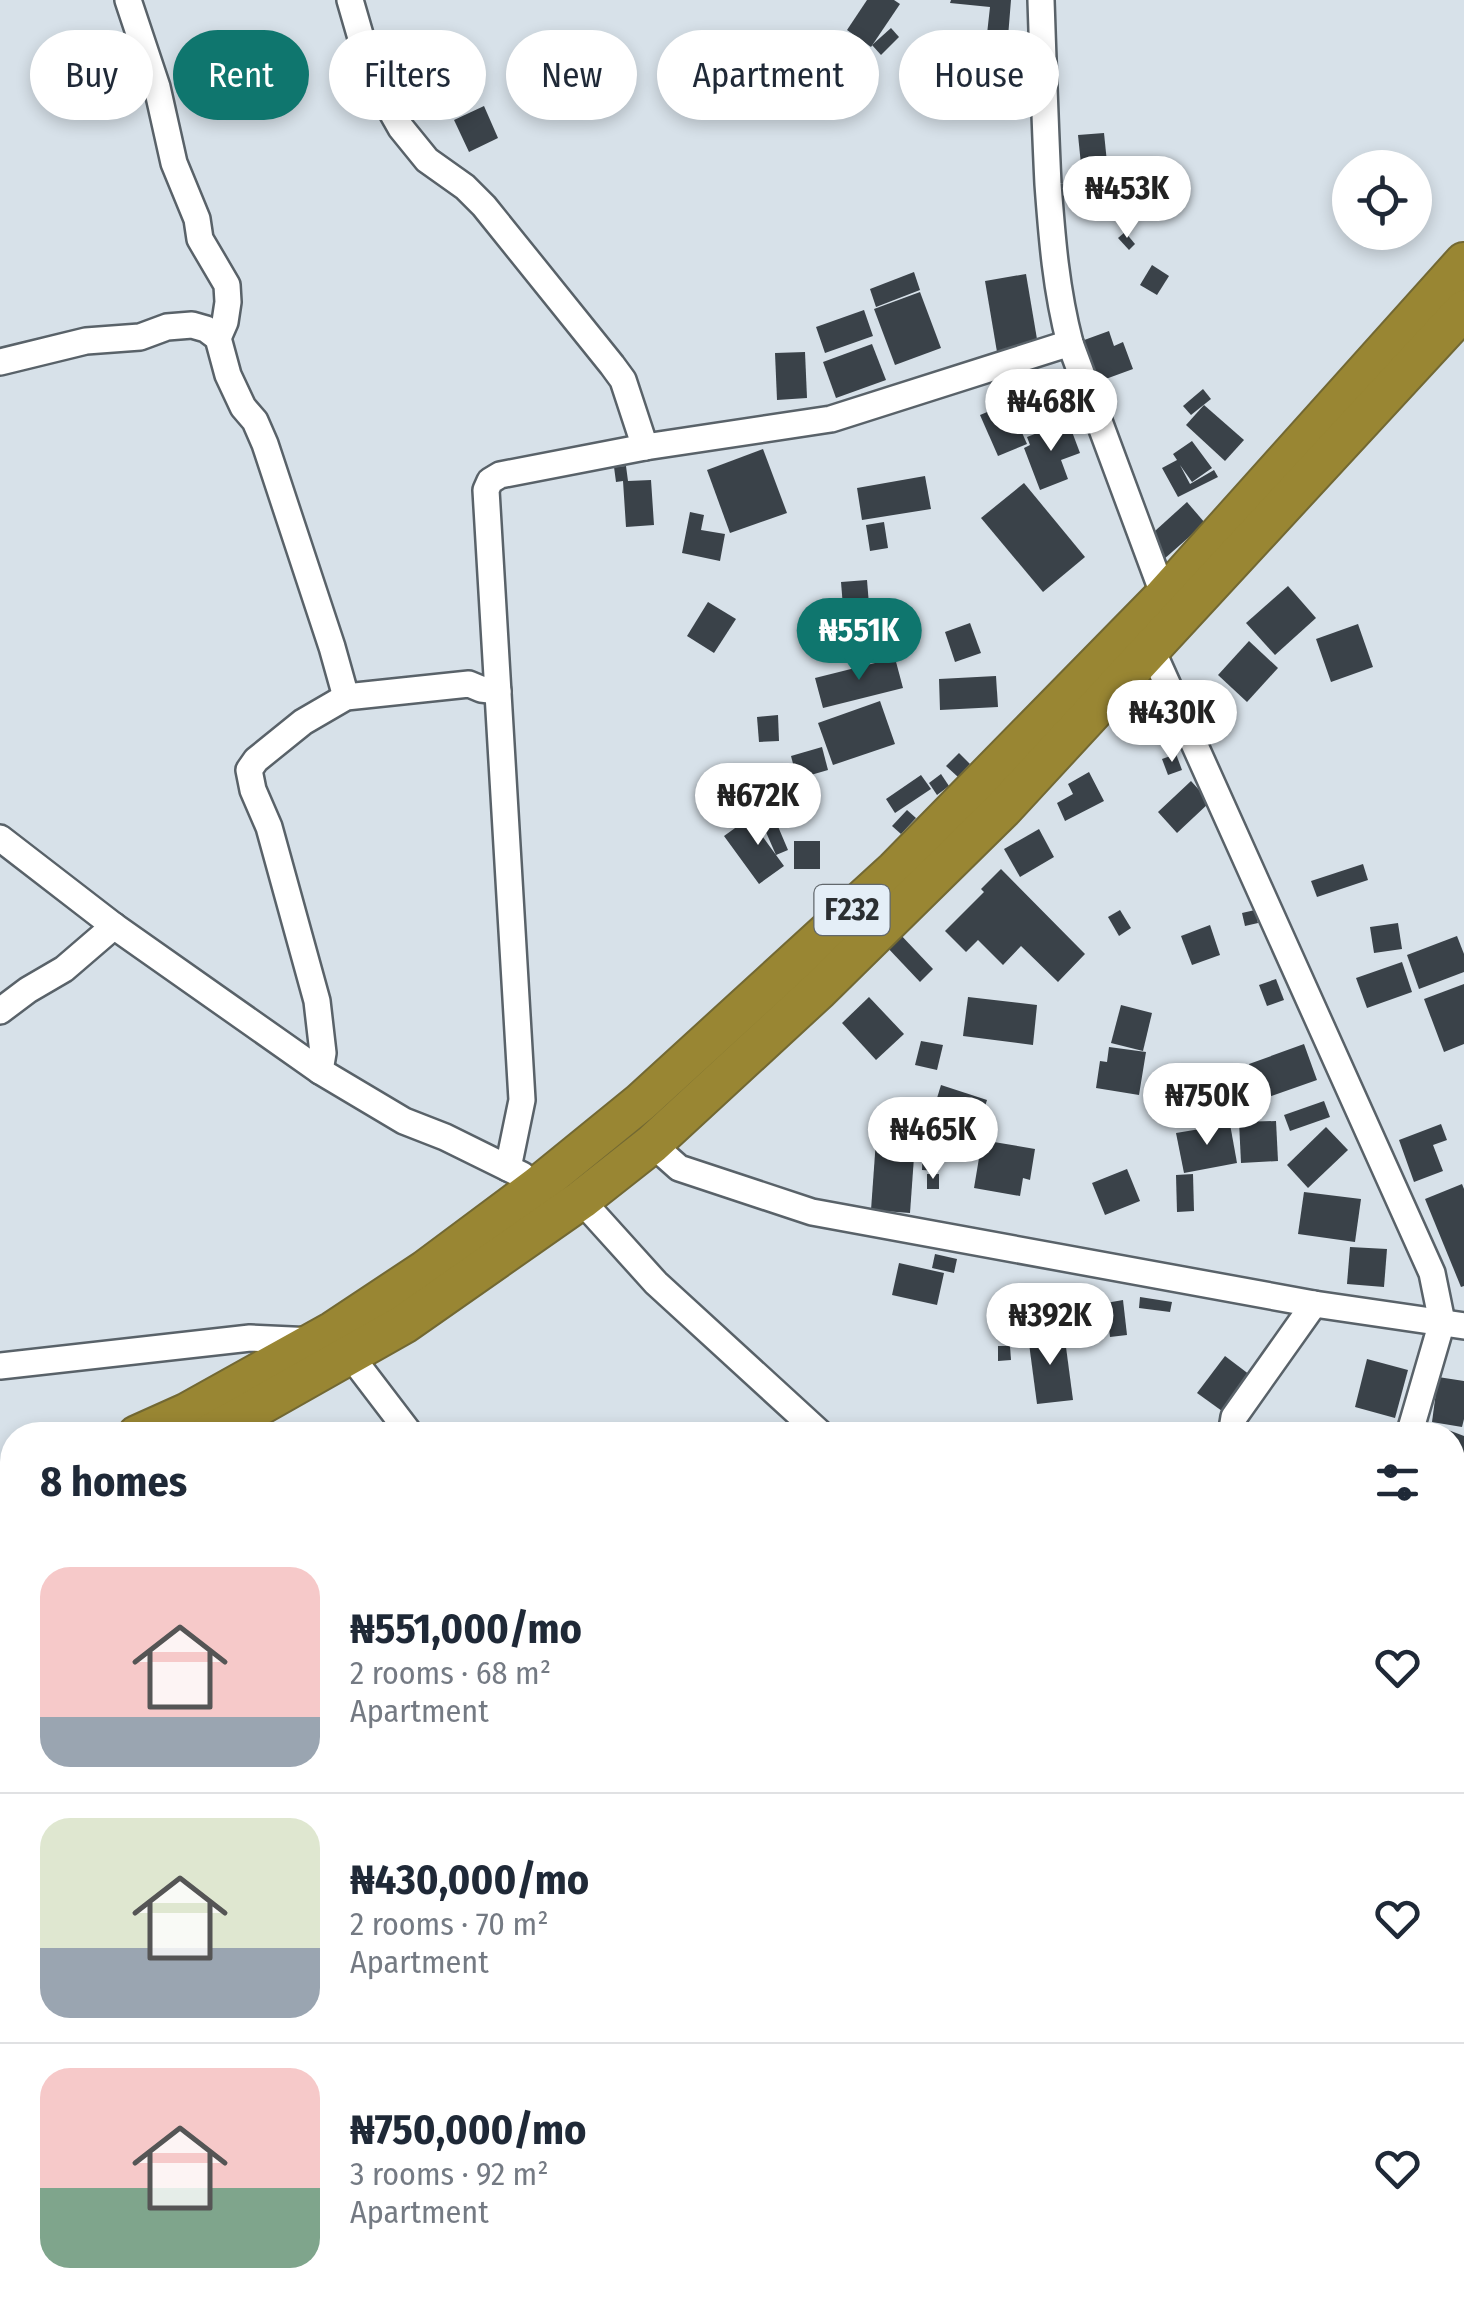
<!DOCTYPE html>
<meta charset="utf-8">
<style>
body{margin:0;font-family:"Fira Sans Condensed",sans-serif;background:#f6f6f7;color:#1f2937;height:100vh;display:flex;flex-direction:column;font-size:38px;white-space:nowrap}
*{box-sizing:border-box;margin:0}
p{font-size:32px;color:#747a83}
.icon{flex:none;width:55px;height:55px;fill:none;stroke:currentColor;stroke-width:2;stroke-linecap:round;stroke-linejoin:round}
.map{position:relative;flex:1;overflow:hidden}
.side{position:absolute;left:0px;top:1422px;width:1465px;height:892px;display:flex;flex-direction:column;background:#fff;border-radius:40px 40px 0 0;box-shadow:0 5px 15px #0003}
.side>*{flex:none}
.banner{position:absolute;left:30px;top:30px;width:1405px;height:90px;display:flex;gap:20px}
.tools{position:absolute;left:1332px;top:150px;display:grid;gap:20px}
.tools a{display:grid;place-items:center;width:100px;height:100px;border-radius:50%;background:#fff;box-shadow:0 5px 15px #0003;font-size:50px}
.price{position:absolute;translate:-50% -85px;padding:0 22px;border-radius:35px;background:#fff;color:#222;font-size:32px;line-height:65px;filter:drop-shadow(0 2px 5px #0008)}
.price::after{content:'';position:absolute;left:50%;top:60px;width:30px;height:22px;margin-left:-15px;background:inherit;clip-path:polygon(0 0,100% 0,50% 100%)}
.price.on{background:#0f766e;color:#fff}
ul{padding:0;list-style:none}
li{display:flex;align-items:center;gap:30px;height:250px;padding:0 40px}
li+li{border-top:2px solid #e0e1e3}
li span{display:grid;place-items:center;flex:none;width:280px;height:200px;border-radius:30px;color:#555}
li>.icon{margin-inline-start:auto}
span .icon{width:120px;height:120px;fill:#fffc;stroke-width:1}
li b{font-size:42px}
h2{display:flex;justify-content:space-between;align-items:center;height:120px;padding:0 40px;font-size:42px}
.chip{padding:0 35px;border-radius:45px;background:#fff;box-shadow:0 5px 15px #0003;font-size:35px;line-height:90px}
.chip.on{background:#0f766e;color:#fff}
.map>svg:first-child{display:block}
.green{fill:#c2b681}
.building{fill:#3a4249}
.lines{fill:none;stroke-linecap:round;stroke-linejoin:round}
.minor-casing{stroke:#596269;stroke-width:30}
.highway-casing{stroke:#726833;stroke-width:42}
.minor{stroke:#fff;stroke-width:25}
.highway{stroke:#998633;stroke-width:38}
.labels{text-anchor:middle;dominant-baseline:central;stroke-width:10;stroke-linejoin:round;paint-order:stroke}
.shield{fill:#e4eef7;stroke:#62686d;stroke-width:2.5}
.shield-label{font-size:30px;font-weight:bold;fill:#2b2f32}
</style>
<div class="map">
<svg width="1464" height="2313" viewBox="0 0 1464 2313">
<rect width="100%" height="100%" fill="#d7e1e9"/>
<!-- green -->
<polygon class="green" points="1000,2302 1320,2302 1320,2303 1319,2313 998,2313"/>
<!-- building -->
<g class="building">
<polygon points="867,0 894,0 900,4 871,47 847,30"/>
<polygon points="951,0 1011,0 1008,37 987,34 990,7 950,3"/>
<polygon points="891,28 899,37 881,55 872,45"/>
<polygon points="925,46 940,53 925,83 910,75"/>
<polygon points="564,58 568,69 543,77 540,65"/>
<polygon points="484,106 498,138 469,152 454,120"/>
<polygon points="1104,133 1109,182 1083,184 1078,135"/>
<polygon points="1125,232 1135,244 1129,250 1118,238"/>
<polygon points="1152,265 1169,276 1157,295 1140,285"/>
<polygon points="914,272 920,290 876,307 870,289"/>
<polygon points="1026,274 1038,345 997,352 985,281"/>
<polygon points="920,292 941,348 895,365 874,309"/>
<polygon points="864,310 873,336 825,353 816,327"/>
<polygon points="1109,331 1114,346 1123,342 1133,369 1092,384 1076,343"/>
<polygon points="872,344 886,380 836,398 823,362"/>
<polygon points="805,352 807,398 777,400 775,353"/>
<polygon points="1203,389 1211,399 1191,415 1183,406"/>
<polygon points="1009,403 1027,444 998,456 980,415"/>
<polygon points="1204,405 1244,440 1225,461 1186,425"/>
<polygon points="1068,421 1080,453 1061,460 1068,479 1040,490 1024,448 1030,445 1027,437"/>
<polygon points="1192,441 1212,468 1192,482 1180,465 1190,484 1214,470 1218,477 1178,497 1162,468 1177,460 1173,454"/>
<polygon points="763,449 787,513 730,533 707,470"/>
<polygon points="626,466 628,481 651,480 654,525 626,527 623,481 616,482 614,467"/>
<polygon points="925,476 931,509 862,520 857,488"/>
<polygon points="1024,483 1085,557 1043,592 981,518"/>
<polygon points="1187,502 1205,523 1163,560 1145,540"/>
<polygon points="690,512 704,515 701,530 725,534 720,561 682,553"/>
<polygon points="884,522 888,548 870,551 866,525"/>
<polygon points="867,580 870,617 844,619 841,582"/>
<polygon points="1288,586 1316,618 1275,655 1246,623"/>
<polygon points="708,602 736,619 714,653 687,636"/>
<polygon points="970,623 981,653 955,662 945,632"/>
<polygon points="1358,624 1373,667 1331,682 1316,639"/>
<polygon points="1249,641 1278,668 1247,702 1218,675"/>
<polygon points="895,658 903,688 823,708 815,678"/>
<polygon points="996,676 998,707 940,710 939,679"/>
<polygon points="880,701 895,744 833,765 818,723"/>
<polygon points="778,715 779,741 759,742 757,717"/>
<polygon points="822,747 828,770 797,779 791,756"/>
<polygon points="959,753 970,764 958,777 946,766"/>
<polygon points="1176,754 1182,770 1168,775 1162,759"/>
<polygon points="1089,772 1104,801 1065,821 1057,803 1073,794 1068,784"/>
<polygon points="941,774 949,786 937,795 929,783"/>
<polygon points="921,775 931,789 895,813 886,799"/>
<polygon points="1191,781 1210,802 1177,833 1158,812"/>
<polygon points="907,810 916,818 901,834 892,826"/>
<polygon points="774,817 788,850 776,855 784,866 759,884 724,836 749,818 776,855 762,823"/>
<polygon points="1039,829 1054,857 1020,877 1004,849"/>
<rect x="794" y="841" width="26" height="28"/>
<polygon points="1363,864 1368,880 1317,897 1311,881"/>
<polygon points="1001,869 1085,954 1058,982 1021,946 1003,965 978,940 966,952 945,931 984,892 981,889"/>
<polygon points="1120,910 1131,928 1119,936 1108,917"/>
<polygon points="1255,910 1258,923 1245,926 1242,913"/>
<polygon points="1398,923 1402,949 1374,953 1370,927"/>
<polygon points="1210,925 1220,955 1192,965 1181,936"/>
<polygon points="898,932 933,969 920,982 885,945"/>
<polygon points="1457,936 1464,954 1464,972 1419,989 1407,955"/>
<polygon points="1402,962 1412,992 1367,1008 1356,978"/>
<polygon points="1276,979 1284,1000 1267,1006 1259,985"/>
<polygon points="1464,984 1464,1044 1444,1052 1424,999"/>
<polygon points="869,997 904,1034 876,1060 842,1023"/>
<polygon points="968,997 1037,1005 1033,1045 963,1036"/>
<polygon points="1121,1005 1152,1013 1143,1051 1111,1043"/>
<polygon points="921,1041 943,1045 937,1070 915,1065"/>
<polygon points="1304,1044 1317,1080 1249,1104 1240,1081 1253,1076 1249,1064"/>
<polygon points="1109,1047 1146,1052 1139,1095 1096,1088 1100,1061 1107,1062"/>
<polygon points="1156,1083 1181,1083 1181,1110 1157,1110"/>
<polygon points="941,1085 987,1100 979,1125 933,1111"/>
<polygon points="1324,1101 1330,1117 1290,1131 1284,1115"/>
<polygon points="1276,1121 1278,1161 1241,1163 1239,1122"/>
<polygon points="1230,1124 1237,1163 1184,1173 1176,1133"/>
<polygon points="1441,1124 1447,1140 1433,1145 1443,1171 1414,1182 1399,1140"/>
<polygon points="877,1126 916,1129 910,1213 871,1210"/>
<polygon points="1326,1127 1348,1150 1308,1188 1287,1165"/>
<polygon points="923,1139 940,1140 939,1171 922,1170"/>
<polygon points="982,1140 1035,1149 1030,1180 1023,1178 1020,1196 974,1188"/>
<polygon points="1127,1169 1140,1201 1105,1215 1092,1183"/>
<rect x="927" y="1174" width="12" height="15"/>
<polygon points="1193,1174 1194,1211 1177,1212 1176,1175"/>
<polygon points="1462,1184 1464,1189 1464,1286 1461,1287 1425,1199"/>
<polygon points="1304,1192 1361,1199 1355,1242 1298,1234"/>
<polygon points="1350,1247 1387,1249 1384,1287 1347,1284"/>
<polygon points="935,1254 957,1259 954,1273 932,1268"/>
<polygon points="899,1263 944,1273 937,1305 892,1295"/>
<polygon points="1089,1291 1092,1327 1030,1331 1028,1296"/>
<polygon points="1140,1297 1172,1302 1170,1312 1139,1308"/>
<polygon points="1123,1300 1127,1335 1110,1337 1106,1303"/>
<polygon points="1064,1332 1073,1400 1037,1404 1028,1336"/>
<polygon points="998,1346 1010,1346 1011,1360 998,1361"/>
<polygon points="1225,1356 1250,1375 1222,1411 1197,1393"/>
<polygon points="1367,1359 1408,1370 1395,1418 1355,1407"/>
<polygon points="1438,1377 1464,1381 1464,1419 1462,1427 1432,1422"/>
<polygon points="1287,1423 1292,1435 1259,1435"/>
<polygon points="1443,1428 1464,1436 1464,1465 1456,1486 1452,1485 1452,1435 1441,1435"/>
<polygon points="1463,1502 1464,1502 1464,1534 1454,1531"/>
<polygon points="1464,1591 1464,1617 1452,1618 1452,1592"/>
<polygon points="1464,1628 1464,1644 1455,1645 1453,1630"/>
<rect x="1452" y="1670" width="12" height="53"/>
</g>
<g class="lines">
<!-- minor casing -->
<g class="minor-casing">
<g id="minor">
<polyline points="128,0 157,87 174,163 197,219 200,239 227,285 228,302 225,322 218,338"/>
<polyline points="350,0 361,38 380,91 401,128 427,160 465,187 484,206 612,365 623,380 645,447"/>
<path d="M 1041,0 C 1043,61 1045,123 1048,184 C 1052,238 1056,290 1070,343 L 1164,596"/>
<polyline points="0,362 86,341 140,337 167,327 192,325 206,329 218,338 228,375 243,407 255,421 265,444 332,647 346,697"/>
<polyline points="1152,650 1432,1273 1442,1322 1409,1435"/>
<polyline points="0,838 114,926 320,1071 404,1121 445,1137 522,1175"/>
<polyline points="0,1011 28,990 64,969 114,926"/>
<polyline points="320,1071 323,1053 317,1001 269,827 253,790 249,770 256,760 303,722 346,697 469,684 481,689 498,691"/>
<polyline points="652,1144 679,1168 812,1212 1314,1304 1464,1326"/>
<polyline points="508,1168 522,1100 486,490 490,481 500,475 645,447 831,419 1070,343"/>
<polyline points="581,1200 656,1283 822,1435"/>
<polyline points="0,1366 250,1338 314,1341 350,1355 411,1435"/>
<polyline points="1235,1435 1232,1429 1234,1417 1314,1304"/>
<polyline points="0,1973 12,1974"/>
<polyline points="1452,2132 1464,2133"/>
<polyline points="386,2302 388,2313"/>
<polyline points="711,2302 713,2313"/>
<polyline points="51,2313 89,2302"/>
</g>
</g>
<!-- highway casing -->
<g class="highway-casing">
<g id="highway">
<polyline points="137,1435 186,1413 333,1331 425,1270 539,1185 641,1102 895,870 1164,596 1464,262"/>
<polyline points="208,1435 404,1324 581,1200 652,1144 819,990 1003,809 1464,310"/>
<polyline points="0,1494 12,1489"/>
<polyline points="0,1534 12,1528"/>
<polyline points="1452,2110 1464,2077"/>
<polyline points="1452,2261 1464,2210"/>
<polyline points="1407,2313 1409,2302"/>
<polyline points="1442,2313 1444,2302"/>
</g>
</g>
<!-- minor -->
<use href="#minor" class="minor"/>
<!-- highway -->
<use href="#highway" class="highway"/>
</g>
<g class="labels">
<!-- shield labels -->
<rect class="shield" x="814.5" y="885" width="75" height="50" rx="8"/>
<g class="shield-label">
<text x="852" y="910">F232</text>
</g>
</g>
</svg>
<div class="tools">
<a><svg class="icon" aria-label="locate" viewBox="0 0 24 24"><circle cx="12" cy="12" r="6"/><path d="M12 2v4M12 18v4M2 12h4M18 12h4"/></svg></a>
</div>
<b class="price" style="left:1127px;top:241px">₦453K</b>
<b class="price" style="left:1051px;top:454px">₦468K</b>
<b class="price on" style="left:859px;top:683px">₦551K</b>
<b class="price" style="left:1172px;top:765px">₦430K</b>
<b class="price" style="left:758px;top:848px">₦672K</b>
<b class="price" style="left:1207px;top:1148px">₦750K</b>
<b class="price" style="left:933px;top:1182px">₦465K</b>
<b class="price" style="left:1050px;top:1368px">₦392K</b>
<div class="banner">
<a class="chip">Buy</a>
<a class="chip on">Rent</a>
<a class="chip">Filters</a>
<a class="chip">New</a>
<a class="chip">Apartment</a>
<a class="chip">House</a>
</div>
<section class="side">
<h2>8 homes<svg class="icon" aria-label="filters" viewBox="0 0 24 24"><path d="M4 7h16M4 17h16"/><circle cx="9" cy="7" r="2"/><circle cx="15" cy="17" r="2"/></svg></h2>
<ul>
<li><span style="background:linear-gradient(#f6c9c9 75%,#9aa5b1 0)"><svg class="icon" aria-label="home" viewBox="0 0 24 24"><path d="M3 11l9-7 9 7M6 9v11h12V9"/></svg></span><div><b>₦551,000/mo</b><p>2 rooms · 68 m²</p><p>Apartment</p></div><svg class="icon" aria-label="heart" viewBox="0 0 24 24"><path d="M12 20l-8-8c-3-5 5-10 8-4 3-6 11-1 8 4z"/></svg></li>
<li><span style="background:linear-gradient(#dfe7d0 65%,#9aa5b1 0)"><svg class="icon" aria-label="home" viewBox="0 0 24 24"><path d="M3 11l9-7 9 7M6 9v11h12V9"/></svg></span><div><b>₦430,000/mo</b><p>2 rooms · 70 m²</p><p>Apartment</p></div><svg class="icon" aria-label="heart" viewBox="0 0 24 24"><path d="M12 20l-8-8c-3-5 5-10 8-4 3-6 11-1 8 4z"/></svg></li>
<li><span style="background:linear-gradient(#f6c9c9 60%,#7fa58c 0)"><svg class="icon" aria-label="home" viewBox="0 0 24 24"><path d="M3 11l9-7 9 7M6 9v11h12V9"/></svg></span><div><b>₦750,000/mo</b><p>3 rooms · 92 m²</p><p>Apartment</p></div><svg class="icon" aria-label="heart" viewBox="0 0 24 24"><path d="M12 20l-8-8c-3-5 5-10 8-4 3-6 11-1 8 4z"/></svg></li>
</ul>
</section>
</div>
